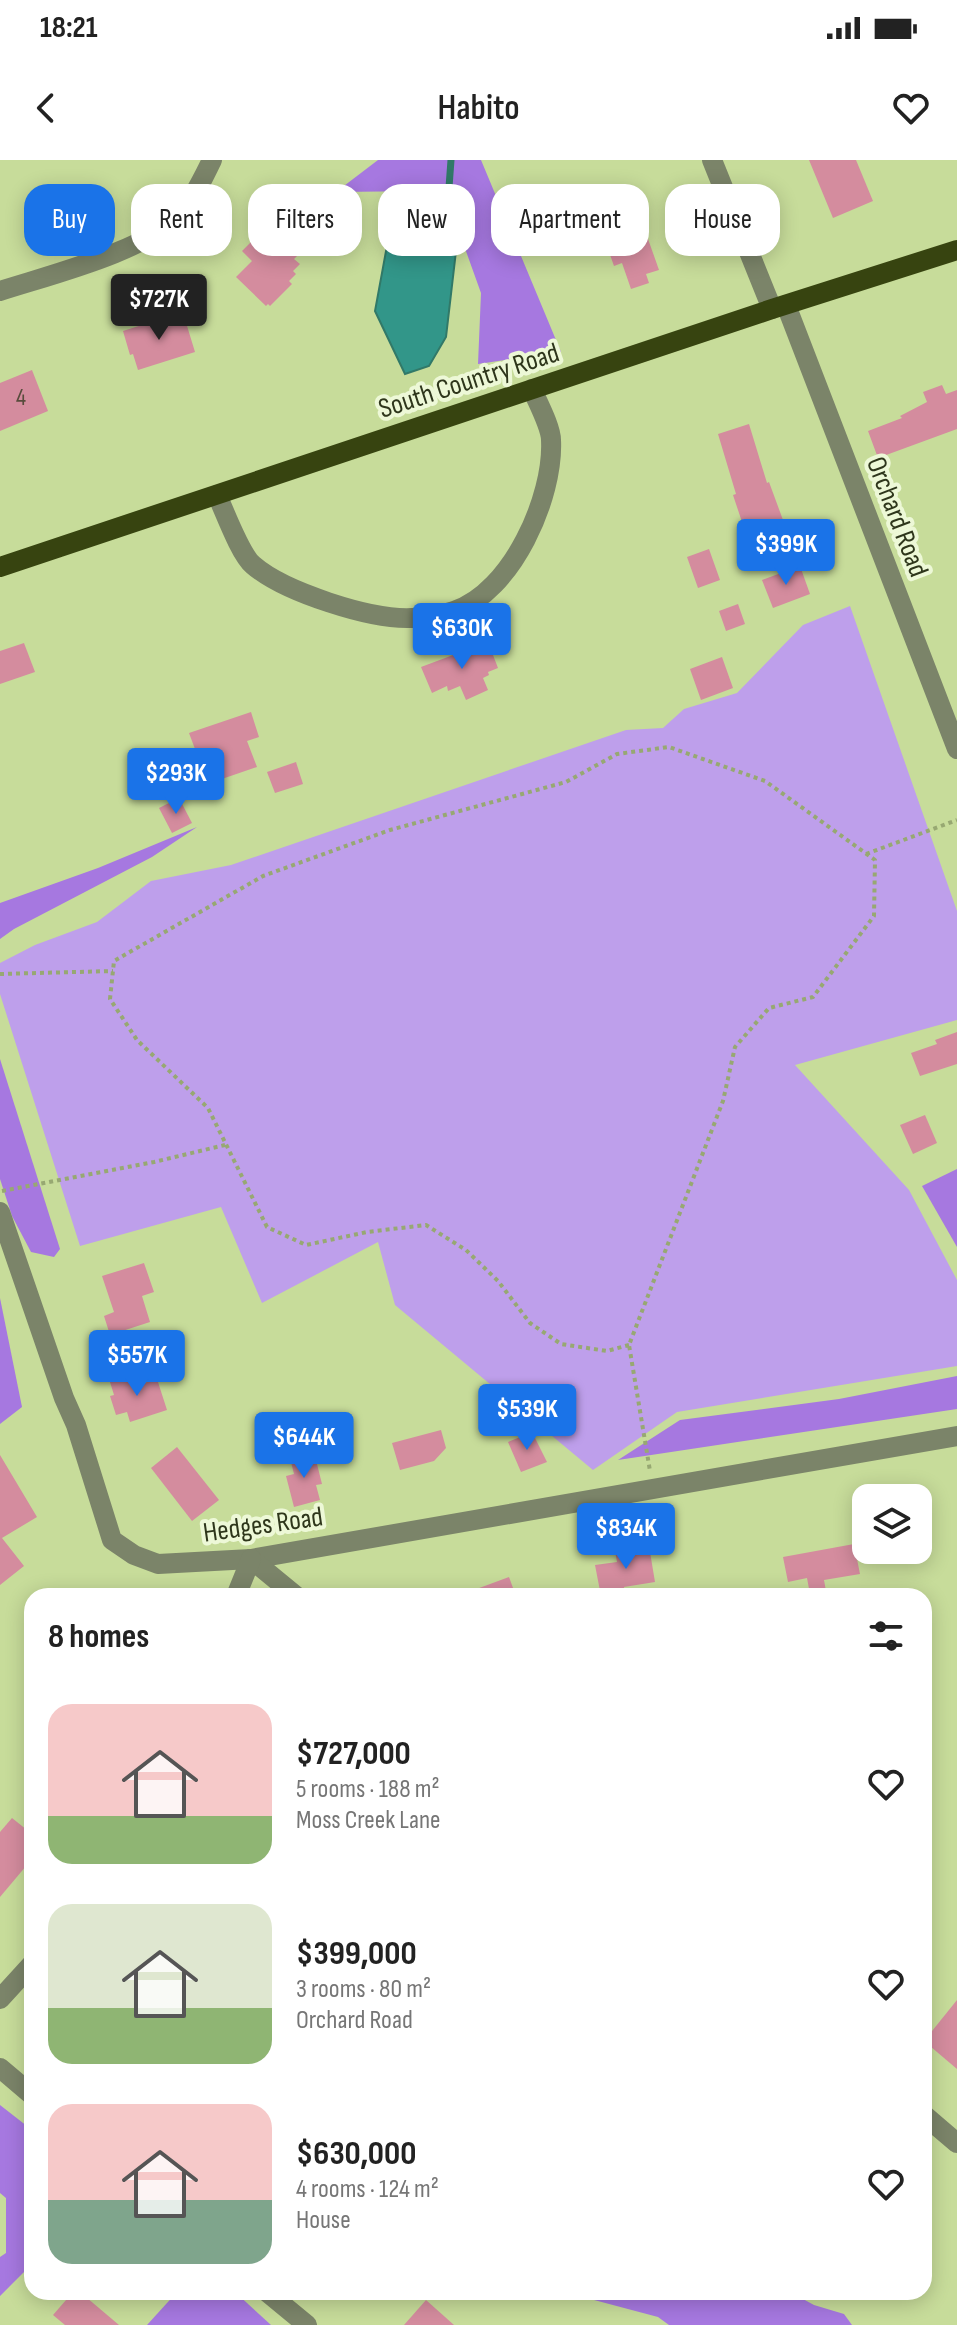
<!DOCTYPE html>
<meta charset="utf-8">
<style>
body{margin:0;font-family:"Sofia Sans Condensed",sans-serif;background:#f2f2f2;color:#222;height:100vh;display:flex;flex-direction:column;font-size:30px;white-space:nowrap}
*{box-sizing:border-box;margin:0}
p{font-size:26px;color:#767676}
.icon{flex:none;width:44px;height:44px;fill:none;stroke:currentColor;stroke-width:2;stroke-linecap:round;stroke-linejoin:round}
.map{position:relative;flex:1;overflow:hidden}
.panel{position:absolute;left:24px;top:1428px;width:908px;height:712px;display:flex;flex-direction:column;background:#fff;border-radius:24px;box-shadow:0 4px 20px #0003}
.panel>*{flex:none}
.top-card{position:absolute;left:24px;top:24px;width:910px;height:72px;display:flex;gap:16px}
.fabs{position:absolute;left:852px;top:1324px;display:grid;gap:16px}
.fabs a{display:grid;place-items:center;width:80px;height:80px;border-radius:16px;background:#fff;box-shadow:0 4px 20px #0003;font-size:40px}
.price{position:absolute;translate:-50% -68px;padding:0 18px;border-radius:8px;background:#1a73e8;color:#fff;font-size:26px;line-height:52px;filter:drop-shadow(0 2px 4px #0008)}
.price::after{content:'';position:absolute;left:50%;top:48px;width:24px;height:18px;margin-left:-12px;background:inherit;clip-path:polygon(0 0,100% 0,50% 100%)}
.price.active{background:#222;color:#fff}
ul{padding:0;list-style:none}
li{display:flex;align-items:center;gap:24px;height:200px;padding:0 24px}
li span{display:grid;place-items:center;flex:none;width:224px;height:160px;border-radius:24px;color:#555}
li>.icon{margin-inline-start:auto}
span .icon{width:96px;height:96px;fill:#fffc;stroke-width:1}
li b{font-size:34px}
h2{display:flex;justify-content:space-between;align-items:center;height:96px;padding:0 24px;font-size:34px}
.pill{padding:0 28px;border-radius:24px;background:#fff;box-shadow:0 4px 20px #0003;font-size:28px;line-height:72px}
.pill.active{background:#1a73e8;color:#fff}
.status{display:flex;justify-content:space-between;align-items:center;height:56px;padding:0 40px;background:#fff;direction:ltr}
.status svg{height:22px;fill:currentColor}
header{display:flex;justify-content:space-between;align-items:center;height:104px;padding:0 24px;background:#fff;font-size:36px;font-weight:600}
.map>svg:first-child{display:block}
.green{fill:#be9feb}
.forest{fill:#a678e0}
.water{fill:#329689;stroke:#317968;stroke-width:2}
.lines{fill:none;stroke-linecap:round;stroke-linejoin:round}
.stream{stroke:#317968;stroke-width:7}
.building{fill:#d48c9e}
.path{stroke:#97a872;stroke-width:4;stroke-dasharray:4 4;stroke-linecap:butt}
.minor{stroke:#7b8469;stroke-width:20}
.major{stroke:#374410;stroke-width:20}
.labels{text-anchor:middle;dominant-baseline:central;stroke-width:8;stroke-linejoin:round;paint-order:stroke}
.number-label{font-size:24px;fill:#584c3c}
.street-label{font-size:28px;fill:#2e361b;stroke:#edf8d7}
</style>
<div class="status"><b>18:21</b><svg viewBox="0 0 49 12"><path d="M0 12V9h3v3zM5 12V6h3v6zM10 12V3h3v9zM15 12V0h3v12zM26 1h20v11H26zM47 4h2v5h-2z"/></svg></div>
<header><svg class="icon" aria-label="back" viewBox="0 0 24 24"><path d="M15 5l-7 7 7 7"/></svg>Habito<svg class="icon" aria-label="heart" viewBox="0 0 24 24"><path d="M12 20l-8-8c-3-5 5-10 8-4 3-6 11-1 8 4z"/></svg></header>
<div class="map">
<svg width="957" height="2165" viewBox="0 0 957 2165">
<rect width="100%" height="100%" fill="#c7dc9a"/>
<!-- green -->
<polygon class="green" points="850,446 957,751 957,860 795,905 909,1030 957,1120 957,1206 677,1252 593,1310 395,1145 378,1082 262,1143 221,1047 80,1086 0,834 0,803 35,785 97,762 151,721 231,705 626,570 663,568 684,549 737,533 803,465"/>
<!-- forest -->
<g class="forest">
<polygon points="378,0 481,0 561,192 478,204 481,133 448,41 427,31 336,32"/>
<polygon points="197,667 152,697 14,769 0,779 0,743 98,708"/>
<polygon points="0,899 60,1089 54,1097 31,1092 12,1056 0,1019"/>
<polygon points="957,1009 957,1087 922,1026"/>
<polygon points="0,1138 22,1247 0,1264"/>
<polygon points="957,1216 957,1249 618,1300 680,1260 839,1239"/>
<polygon points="0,1945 32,1970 32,2104 0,2136 0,2097 6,2093 6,2038 0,2033"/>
<polygon points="177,2132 235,2132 271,2165 147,2165"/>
<polygon points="564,2132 790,2132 814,2145 844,2154 852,2165 669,2165 658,2157"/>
</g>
<!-- water -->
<polygon class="water" points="419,40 438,49 453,66 456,91 446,177 429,206 405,214 375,151 391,64 399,49 407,44"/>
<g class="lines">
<!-- stream -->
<polyline class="stream" points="441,63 448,41 451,0"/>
</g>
<!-- building -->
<g class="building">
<polygon points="809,0 856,0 873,41 833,58"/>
<polygon points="630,28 659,110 646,114 649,123 631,129 622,103 614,106 603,75 611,72 600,38"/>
<polygon points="292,52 312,72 296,89 300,93 294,99 300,104 293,111 296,114 289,121 292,124 270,146 268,144 266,146 236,117 252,101 242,91 261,72 267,77"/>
<polygon points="184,156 195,192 138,210 133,194 130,195 123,171 167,157 168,161"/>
<polygon points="32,210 48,251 0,271 0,223"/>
<polygon points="942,225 946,234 957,230 957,269 878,298 868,271 902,258 900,256 927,242 923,232"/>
<polygon points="749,264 767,323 769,322 790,379 742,392 738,376 746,374 733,335 736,334 718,274"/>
<polygon points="709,389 720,420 698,428 687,397"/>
<polygon points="800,406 810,434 773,448 762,420"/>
<polygon points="738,444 745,464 726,471 719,451"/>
<polygon points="488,482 498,508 488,512 489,515 483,518 488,530 466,540 460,526 448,531 447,526 432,533 421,507"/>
<polygon points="24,483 35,512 0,524 0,491"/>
<polygon points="722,497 733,528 701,540 690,509"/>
<polygon points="251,552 259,577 247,581 257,607 219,620 210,593 198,597 189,573"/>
<polygon points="296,602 303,624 275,633 267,612"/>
<polygon points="179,638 192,663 172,673 159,648"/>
<polygon points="957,872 957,904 920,916 911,893 937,884 935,880"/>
<polygon points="925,955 937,983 913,994 900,965"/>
<polygon points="144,1103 154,1132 142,1136 150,1162 110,1175 104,1156 114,1152 102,1116"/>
<polygon points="137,1213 141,1224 157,1219 167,1250 130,1262 127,1252 116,1255 110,1236 114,1235 110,1222"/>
<polygon points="441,1270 446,1288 434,1301 400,1310 392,1283"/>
<polygon points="532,1272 547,1302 521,1312 508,1282"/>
<polygon points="177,1287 219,1340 192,1361 151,1308"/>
<polygon points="314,1292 322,1324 316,1325 320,1340 294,1347 286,1316 294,1314 290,1298"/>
<polygon points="0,1295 37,1357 2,1378 24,1406 0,1425"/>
<polygon points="854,1384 860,1414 824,1420 826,1431 810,1434 807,1418 788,1422 783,1397"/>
<polygon points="649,1386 655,1422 624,1427 625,1434 601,1436 595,1405 617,1402 615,1391"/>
<polygon points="509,1417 516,1436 463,1436 463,1434"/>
<polygon points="12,1658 32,1674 32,1699 0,1737 0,1672"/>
<polygon points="957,1840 957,1909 924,1881"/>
<polygon points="73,2132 80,2132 119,2165 65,2165 53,2155"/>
<polygon points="426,2140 454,2165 404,2165"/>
</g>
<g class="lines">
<!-- path -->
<g class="path">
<polyline points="866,694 957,660"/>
<polyline points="0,814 113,811"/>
<polyline points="2,1031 154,1002 225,985"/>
<polyline points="629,1185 607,1191 561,1184 530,1163 498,1121 466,1090 426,1065 367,1072 306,1085 267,1067 208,948 137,880 110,839 114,801 263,716 390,670 566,622 617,594 669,587 765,621 875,700 874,756 813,837 769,848 735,887 723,941 629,1185 650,1311"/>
</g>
<!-- minor -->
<g class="minor">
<polyline points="712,0 772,149"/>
<path d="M 0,131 C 49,115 148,91 181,53 C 194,38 203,18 212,0"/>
<polyline points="786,145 957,589"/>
<path d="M 217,335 C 225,352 240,394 253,405 C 284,432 371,460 412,458 C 425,458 442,455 454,451 C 512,432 554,337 551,280 C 551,267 538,243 532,229"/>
<polyline points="0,1052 64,1238 76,1265 112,1380 134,1395 158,1404 251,1399 957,1276"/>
<polyline points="251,1399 296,1436"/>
<polyline points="236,1436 251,1399"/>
<polyline points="0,1839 32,1804"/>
<polyline points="0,1908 32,1935"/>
<polyline points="924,1955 957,1983"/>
<polyline points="267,2132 307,2165"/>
</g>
<!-- major -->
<polyline class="major" points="0,407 772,149 957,90"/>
</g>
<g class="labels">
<!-- number labels -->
<g class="number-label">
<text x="21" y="237">4</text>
</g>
<!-- street labels -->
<g class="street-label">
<text transform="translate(469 221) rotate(-18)">South Country Road</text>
<text transform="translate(897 357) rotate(69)">Orchard Road</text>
<text transform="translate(263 1365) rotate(-8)">Hedges Road</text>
</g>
</g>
</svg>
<div class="fabs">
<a><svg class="icon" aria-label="layers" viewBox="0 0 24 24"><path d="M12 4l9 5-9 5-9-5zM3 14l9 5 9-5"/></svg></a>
</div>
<b class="price active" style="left:159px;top:182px">$727K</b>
<b class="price" style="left:786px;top:427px">$399K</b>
<b class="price" style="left:462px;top:511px">$630K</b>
<b class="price" style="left:176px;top:656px">$293K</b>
<b class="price" style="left:137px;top:1238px">$557K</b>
<b class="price" style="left:527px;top:1292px">$539K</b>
<b class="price" style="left:304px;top:1320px">$644K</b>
<b class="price" style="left:626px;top:1411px">$834K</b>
<div class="top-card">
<a class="pill active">Buy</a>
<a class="pill">Rent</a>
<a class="pill">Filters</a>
<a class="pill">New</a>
<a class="pill">Apartment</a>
<a class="pill">House</a>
</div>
<section class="panel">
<h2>8 homes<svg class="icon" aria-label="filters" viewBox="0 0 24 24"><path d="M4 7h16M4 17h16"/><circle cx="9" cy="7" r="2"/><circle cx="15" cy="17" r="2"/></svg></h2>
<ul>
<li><span style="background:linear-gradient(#f6c9c9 70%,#8fb573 0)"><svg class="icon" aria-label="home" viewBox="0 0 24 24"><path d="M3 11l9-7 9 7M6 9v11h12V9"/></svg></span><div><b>$727,000</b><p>5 rooms · 188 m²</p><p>Moss Creek Lane</p></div><svg class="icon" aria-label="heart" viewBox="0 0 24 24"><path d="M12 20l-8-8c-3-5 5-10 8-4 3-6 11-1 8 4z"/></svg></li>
<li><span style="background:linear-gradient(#dfe7d0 65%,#8fb573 0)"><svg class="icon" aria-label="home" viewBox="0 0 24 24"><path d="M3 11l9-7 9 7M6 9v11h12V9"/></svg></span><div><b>$399,000</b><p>3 rooms · 80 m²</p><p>Orchard Road</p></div><svg class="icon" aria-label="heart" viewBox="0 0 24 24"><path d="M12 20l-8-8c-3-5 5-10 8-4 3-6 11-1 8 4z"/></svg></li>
<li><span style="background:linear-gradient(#f6c9c9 60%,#7fa58c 0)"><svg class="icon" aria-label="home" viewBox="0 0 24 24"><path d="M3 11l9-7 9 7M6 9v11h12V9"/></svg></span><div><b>$630,000</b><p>4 rooms · 124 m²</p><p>House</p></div><svg class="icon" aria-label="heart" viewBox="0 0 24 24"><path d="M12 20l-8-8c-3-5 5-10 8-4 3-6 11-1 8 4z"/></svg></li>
</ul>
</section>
</div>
